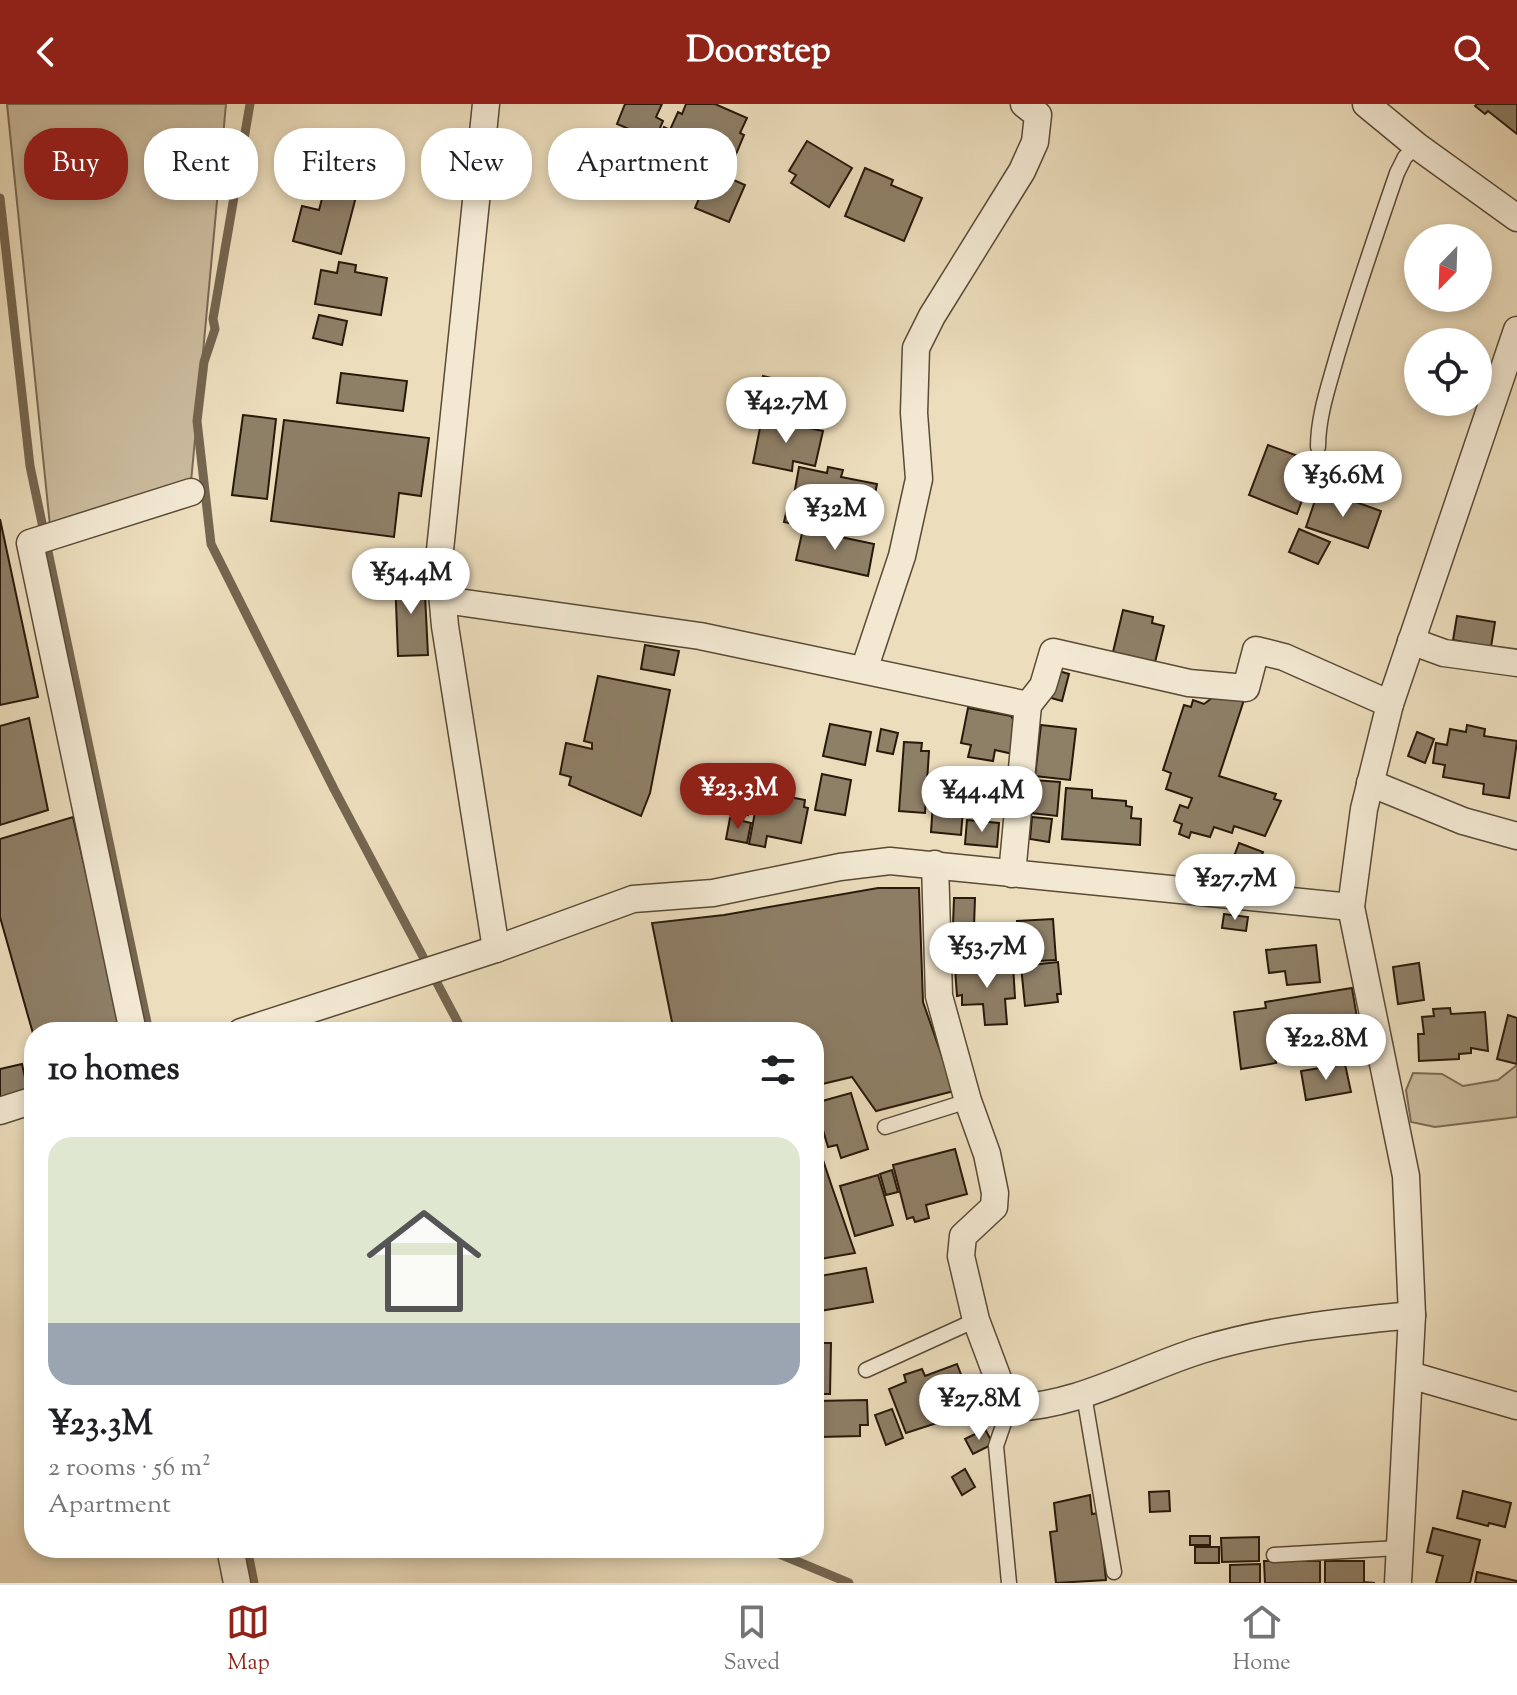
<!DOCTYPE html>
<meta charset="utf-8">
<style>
body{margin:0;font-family:"Sorts Mill Goudy",serif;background:#f2f2f2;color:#202124;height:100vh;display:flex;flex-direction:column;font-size:30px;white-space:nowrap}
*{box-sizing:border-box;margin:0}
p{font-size:26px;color:#757577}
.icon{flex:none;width:44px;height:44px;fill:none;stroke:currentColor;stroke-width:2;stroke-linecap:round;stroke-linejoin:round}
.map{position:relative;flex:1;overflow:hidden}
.details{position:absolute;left:24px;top:918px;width:800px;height:536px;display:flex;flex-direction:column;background:#fff;border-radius:32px;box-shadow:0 4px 12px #0003}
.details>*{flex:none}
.top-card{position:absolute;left:24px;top:24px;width:800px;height:72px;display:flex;gap:16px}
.needle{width:52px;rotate:203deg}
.buttons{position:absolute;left:1404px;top:120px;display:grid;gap:16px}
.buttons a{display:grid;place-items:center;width:88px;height:88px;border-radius:50%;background:#fff;box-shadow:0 4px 12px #0003;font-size:40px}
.price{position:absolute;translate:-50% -68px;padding:0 18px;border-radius:28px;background:#fff;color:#222;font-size:26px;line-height:52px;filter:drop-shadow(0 2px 4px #0008)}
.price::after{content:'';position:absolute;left:50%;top:48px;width:24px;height:18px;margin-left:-12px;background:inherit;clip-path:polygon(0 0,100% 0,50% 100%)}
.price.selected{background:#8f2418;color:#fff}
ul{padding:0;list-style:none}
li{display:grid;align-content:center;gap:16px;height:424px;padding:0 24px}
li+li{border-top:2px solid #e0e0e0}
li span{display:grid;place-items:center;height:248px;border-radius:24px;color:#555}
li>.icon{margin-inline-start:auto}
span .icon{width:144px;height:144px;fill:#fffc;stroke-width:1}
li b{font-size:34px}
h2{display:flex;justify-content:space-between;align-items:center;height:96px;padding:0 24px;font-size:34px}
.chip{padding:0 28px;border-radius:32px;background:#fff;box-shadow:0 4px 12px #0003;font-size:28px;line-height:72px}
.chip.selected{background:#8f2418;color:#fff}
header{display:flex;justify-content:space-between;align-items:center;height:104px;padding:0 24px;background:#8f2418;color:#fff;font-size:36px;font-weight:800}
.menu{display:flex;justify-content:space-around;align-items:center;height:112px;border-top:2px solid #e0e0e0;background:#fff;font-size:22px;color:#757577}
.menu a{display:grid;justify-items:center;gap:4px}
.menu .selected{color:#8f2418}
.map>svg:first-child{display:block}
.green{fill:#cbbc9e;stroke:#7a6a54;stroke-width:2}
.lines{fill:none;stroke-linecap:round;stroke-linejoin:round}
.stream{stroke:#756650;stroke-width:9}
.building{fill:#8e7f67;stroke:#28190a;stroke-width:2}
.lane-casing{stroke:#594a36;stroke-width:17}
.street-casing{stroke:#594a36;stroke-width:29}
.lane{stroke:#f3e9d3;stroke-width:14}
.street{stroke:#f3e9d3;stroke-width:26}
</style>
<header><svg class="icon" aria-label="back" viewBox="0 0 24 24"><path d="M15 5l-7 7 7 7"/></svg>Doorstep<svg class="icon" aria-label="search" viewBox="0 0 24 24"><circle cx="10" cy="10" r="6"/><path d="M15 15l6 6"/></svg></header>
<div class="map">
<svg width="1517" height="1479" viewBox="0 0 1517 1479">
<rect width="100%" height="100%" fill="#ecddbc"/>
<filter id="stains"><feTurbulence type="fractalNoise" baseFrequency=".0025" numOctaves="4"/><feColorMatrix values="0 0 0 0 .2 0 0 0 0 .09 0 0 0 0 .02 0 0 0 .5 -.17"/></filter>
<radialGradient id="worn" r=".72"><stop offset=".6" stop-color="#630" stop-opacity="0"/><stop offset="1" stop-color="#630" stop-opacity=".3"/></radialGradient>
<!-- green -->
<g class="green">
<polygon points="7,0 226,0 191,378 50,422"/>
<polygon points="1517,961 1517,1013 1435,1023 1411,1018 1406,986 1413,969 1442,970 1463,982 1498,976"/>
</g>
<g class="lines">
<!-- stream -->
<g class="stream">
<polyline points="250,0 213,215 215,225 204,258 197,317 211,440 334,685 463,928"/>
<polyline points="0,94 30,362 149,928"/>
<polyline points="247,1444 254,1479"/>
<polyline points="765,1444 849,1479"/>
</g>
</g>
<!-- building -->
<g class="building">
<polygon points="625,0 662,0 656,13 663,17 655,36 617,20"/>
<polygon points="686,0 715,0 747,14 740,29 744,31 732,60 693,43 687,57 655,44 664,23 670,26 678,8 682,10"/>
<polygon points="1477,0 1517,0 1517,30 1488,7 1485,10 1475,2"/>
<polygon points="807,37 852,64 829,103 791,79 796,71 789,67"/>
<polygon points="865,64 893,76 891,81 922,94 904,137 845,112"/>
<polygon points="711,66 745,81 729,118 695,104"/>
<polygon points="327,76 358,85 341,150 293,137 302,102 319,106"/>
<polygon points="339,158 356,161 355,168 387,174 381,211 315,200 321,166 337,169"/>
<polygon points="319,211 347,217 342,241 313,234"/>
<polygon points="341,269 407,277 403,307 337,299"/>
<polygon points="763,272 813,284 807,309 757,297"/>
<polygon points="243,311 276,315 267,395 232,391"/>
<polygon points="762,314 823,327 815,362 793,357 792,367 753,359"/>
<polygon points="284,316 429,334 421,392 399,389 394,433 271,417"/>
<polygon points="1268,341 1306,355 1304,363 1313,366 1297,410 1249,391"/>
<polygon points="799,363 827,369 828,363 843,366 841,373 877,380 869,420 841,415 838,429 784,418 789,396 793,397"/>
<polygon points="1319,385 1381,407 1368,444 1306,423"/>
<polygon points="0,415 38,593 0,601"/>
<polygon points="803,425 874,440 868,472 796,456"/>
<polygon points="1299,425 1330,438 1318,460 1289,448"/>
<polygon points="424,471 428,551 398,552 395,472"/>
<polygon points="1123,506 1153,513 1152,519 1164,522 1155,558 1113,548"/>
<polygon points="1457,512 1495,518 1491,543 1453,536"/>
<polygon points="645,541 679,547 674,571 641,565"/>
<polygon points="1052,565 1069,570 1062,597 1044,592"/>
<polygon points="598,572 670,586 650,689 641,712 569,681 571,673 560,670 566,639 592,645 592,639 584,637"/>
<polygon points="1220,588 1244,596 1219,672 1276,690 1274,695 1281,697 1265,732 1234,722 1232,729 1214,723 1210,733 1191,728 1189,734 1179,730 1182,720 1174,717 1180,701 1188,704 1192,694 1166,685 1171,669 1163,666 1184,601 1191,603 1193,596 1204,600"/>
<polygon points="968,604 1011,612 1018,623 1013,650 995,646 993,657 968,653 971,641 961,639"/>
<polygon points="29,614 48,706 0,721 0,622"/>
<polygon points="830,620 871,628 865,661 823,652"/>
<polygon points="1041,621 1076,625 1070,676 1035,672"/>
<polygon points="1467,621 1485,625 1484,632 1517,637 1509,694 1483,690 1484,680 1443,673 1445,661 1433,659 1436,639 1447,641 1450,625 1466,628"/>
<polygon points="881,625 898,629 893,650 877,647"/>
<polygon points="1417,628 1434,635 1425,659 1408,652"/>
<polygon points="904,638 922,639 921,647 929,647 925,709 899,707"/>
<polygon points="716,666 756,674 748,711 709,703"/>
<polygon points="935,669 1005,673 1004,694 999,693 998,708 963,706 961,731 931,728"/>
<polygon points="822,670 851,676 845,711 815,706"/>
<polygon points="1034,676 1060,678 1057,712 1031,709"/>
<polygon points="1066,684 1092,686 1092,694 1126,697 1126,702 1132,703 1131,714 1141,715 1140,741 1062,735"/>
<polygon points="759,687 805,696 804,703 808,704 801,739 767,732 765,743 749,740"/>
<polygon points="73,713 123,928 34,928 34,933 0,813 0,735"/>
<polygon points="1032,713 1052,715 1049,738 1030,735"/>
<polygon points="730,714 751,719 747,739 726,735"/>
<polygon points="967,716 999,719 997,743 965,740"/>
<polygon points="1239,739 1263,748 1256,767 1232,758"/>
<polygon points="878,784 919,784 923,898 954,987 876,1007 852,973 814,982 814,928 674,928 652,819 724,811"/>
<polygon points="954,794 975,794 974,822 953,821"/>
<polygon points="1224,810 1248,813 1246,827 1222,824"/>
<polygon points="1053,815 1056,856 1020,858 1017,817"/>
<polygon points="1316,841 1320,878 1287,881 1285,867 1269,869 1266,846"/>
<polygon points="1058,858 1061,890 1057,890 1058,898 1025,902 1021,862"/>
<polygon points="1419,859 1424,896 1398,900 1393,863"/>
<polygon points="1013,860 1015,894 1005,895 1007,920 985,921 983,900 962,901 962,891 957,892 955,864"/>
<polygon points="1352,884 1363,950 1315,957 1312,935 1296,937 1297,943 1283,945 1281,939 1273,940 1276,959 1241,965 1234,908 1266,904 1265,898"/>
<polygon points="1450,904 1451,910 1485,908 1488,947 1471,944 1471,949 1459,950 1459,955 1419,957 1418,930 1424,930 1422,913 1434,912 1433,905"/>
<polygon points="1508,911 1517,914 1517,960 1497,955"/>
<polygon points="22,960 29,992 0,999 0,965"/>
<polygon points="1345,960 1351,988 1306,996 1301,967"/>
<polygon points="851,989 868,1045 841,1054 837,1041 828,1043 815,999"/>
<polygon points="814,1029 832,1083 855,1149 814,1156"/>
<polygon points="955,1045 967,1090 926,1101 929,1114 915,1118 913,1113 907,1115 893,1061"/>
<polygon points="892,1066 898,1088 886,1091 880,1070"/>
<polygon points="878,1071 893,1121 855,1132 840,1082"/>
<polygon points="866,1164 873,1198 814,1208 814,1173"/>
<polygon points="814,1239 831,1239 830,1290 814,1290"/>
<polygon points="957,1260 967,1286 972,1284 980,1305 906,1329 889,1285 906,1278 904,1271 922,1265 925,1272"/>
<polygon points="867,1296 868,1321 860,1321 860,1332 820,1333 820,1323 814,1324 814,1297"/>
<polygon points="892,1305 903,1334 886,1341 875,1311"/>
<polygon points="985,1325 993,1340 973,1350 965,1335"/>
<polygon points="965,1365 975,1383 962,1391 952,1373"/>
<polygon points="1169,1387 1170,1407 1150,1408 1149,1388"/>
<polygon points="1463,1387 1511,1399 1505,1423 1489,1419 1488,1422 1457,1414"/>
<polygon points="1090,1391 1092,1410 1099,1409 1106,1476 1056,1479 1050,1428 1057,1427 1054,1399"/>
<polygon points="1433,1424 1480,1436 1470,1479 1436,1479 1443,1452 1427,1448"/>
<rect x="1190" y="1432" width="20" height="9"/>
<polygon points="1259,1433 1259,1457 1222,1458 1221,1434"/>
<rect x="1195" y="1443" width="24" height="16"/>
<polygon points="1264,1457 1320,1457 1320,1479 1265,1479"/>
<polygon points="1325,1457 1364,1457 1364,1478 1375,1479 1325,1479"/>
<polygon points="1260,1460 1260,1479 1230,1479 1230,1461"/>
<polygon points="1477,1468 1517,1477 1517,1479 1475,1479"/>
</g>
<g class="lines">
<!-- lane casing -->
<g class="lane-casing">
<g id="lane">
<path d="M 1318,343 C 1318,312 1329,281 1337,252 C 1355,191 1376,130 1397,69 L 1405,53 L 1417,42"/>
<polyline points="885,1023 968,997"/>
<polyline points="866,1266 976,1216"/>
<polyline points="1084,1291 1114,1468"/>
<polyline points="1009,1304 996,1342 1009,1479"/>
<polyline points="1274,1451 1398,1444"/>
</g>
</g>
<!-- street casing -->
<g class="street-casing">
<g id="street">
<polyline points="486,0 439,456 445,522 496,845"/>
<polyline points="1366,0 1417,42 1517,114"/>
<polyline points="444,496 700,532 1028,601 1012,770"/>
<polyline points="1411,537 1444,549 1517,559"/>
<polyline points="864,566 902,452 919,375 914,309 916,244 932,212 1022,67 1035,38 1038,11 1024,0"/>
<polyline points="1028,601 1043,582 1053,548 1189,579 1246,584 1256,546 1284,553 1390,600"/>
<polyline points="1370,679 1463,717 1517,732"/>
<path d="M 935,760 L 939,892 L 968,997 L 987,1050 L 995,1089 L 994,1103 L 963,1132 L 961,1152 L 976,1216 L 1009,1304 C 1077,1303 1137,1266 1201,1246 C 1270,1225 1340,1218 1412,1211"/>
<polyline points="133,928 30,439 191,388"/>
<polyline points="241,928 496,845 633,795 713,789 840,763 890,757 1351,803"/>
<polyline points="0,1007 34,996"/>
<polyline points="1410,1271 1517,1302"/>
<polyline points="230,1444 237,1479"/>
<polyline points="1398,1479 1412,1211 1406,1072 1351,803 1364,705 1390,600 1517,226"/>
</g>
</g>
<!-- lane -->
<use href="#lane" class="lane"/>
<!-- street -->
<use href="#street" class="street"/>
</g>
<rect width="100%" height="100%" filter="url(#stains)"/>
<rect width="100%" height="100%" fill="url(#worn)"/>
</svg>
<div class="buttons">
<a><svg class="needle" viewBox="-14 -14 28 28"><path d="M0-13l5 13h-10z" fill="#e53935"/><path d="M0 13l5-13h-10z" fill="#757577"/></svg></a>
<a><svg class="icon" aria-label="locate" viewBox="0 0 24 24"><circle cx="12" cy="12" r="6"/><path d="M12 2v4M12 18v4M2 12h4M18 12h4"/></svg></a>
</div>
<b class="price" style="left:786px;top:341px">¥42.7M</b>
<b class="price" style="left:1343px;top:415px">¥36.6M</b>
<b class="price" style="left:835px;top:448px">¥32M</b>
<b class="price" style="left:411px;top:512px">¥54.4M</b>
<b class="price selected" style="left:738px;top:727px">¥23.3M</b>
<b class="price" style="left:982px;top:730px">¥44.4M</b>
<b class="price" style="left:1235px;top:818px">¥27.7M</b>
<b class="price" style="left:987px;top:886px">¥53.7M</b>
<b class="price" style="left:1326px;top:978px">¥22.8M</b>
<b class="price" style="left:979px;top:1338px">¥27.8M</b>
<div class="top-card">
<a class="chip selected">Buy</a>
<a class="chip">Rent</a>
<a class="chip">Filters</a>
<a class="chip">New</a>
<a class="chip">Apartment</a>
</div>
<section class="details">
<h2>10 homes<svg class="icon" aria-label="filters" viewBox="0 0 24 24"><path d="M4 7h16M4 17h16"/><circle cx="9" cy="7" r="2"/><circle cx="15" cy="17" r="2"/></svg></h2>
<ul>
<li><span style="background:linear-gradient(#dfe7d0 75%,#9aa5b1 0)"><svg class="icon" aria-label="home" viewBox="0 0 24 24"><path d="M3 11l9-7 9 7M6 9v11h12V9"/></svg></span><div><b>¥23.3M</b><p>2 rooms · 56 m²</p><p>Apartment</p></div></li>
</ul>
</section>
</div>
<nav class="menu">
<a class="selected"><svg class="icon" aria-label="map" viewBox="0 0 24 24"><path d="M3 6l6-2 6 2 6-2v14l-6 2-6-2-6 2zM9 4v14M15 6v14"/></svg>Map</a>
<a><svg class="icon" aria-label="saved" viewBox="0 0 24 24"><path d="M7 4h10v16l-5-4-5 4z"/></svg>Saved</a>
<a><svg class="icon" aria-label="home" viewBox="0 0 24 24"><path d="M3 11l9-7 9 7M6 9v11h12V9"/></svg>Home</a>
</nav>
